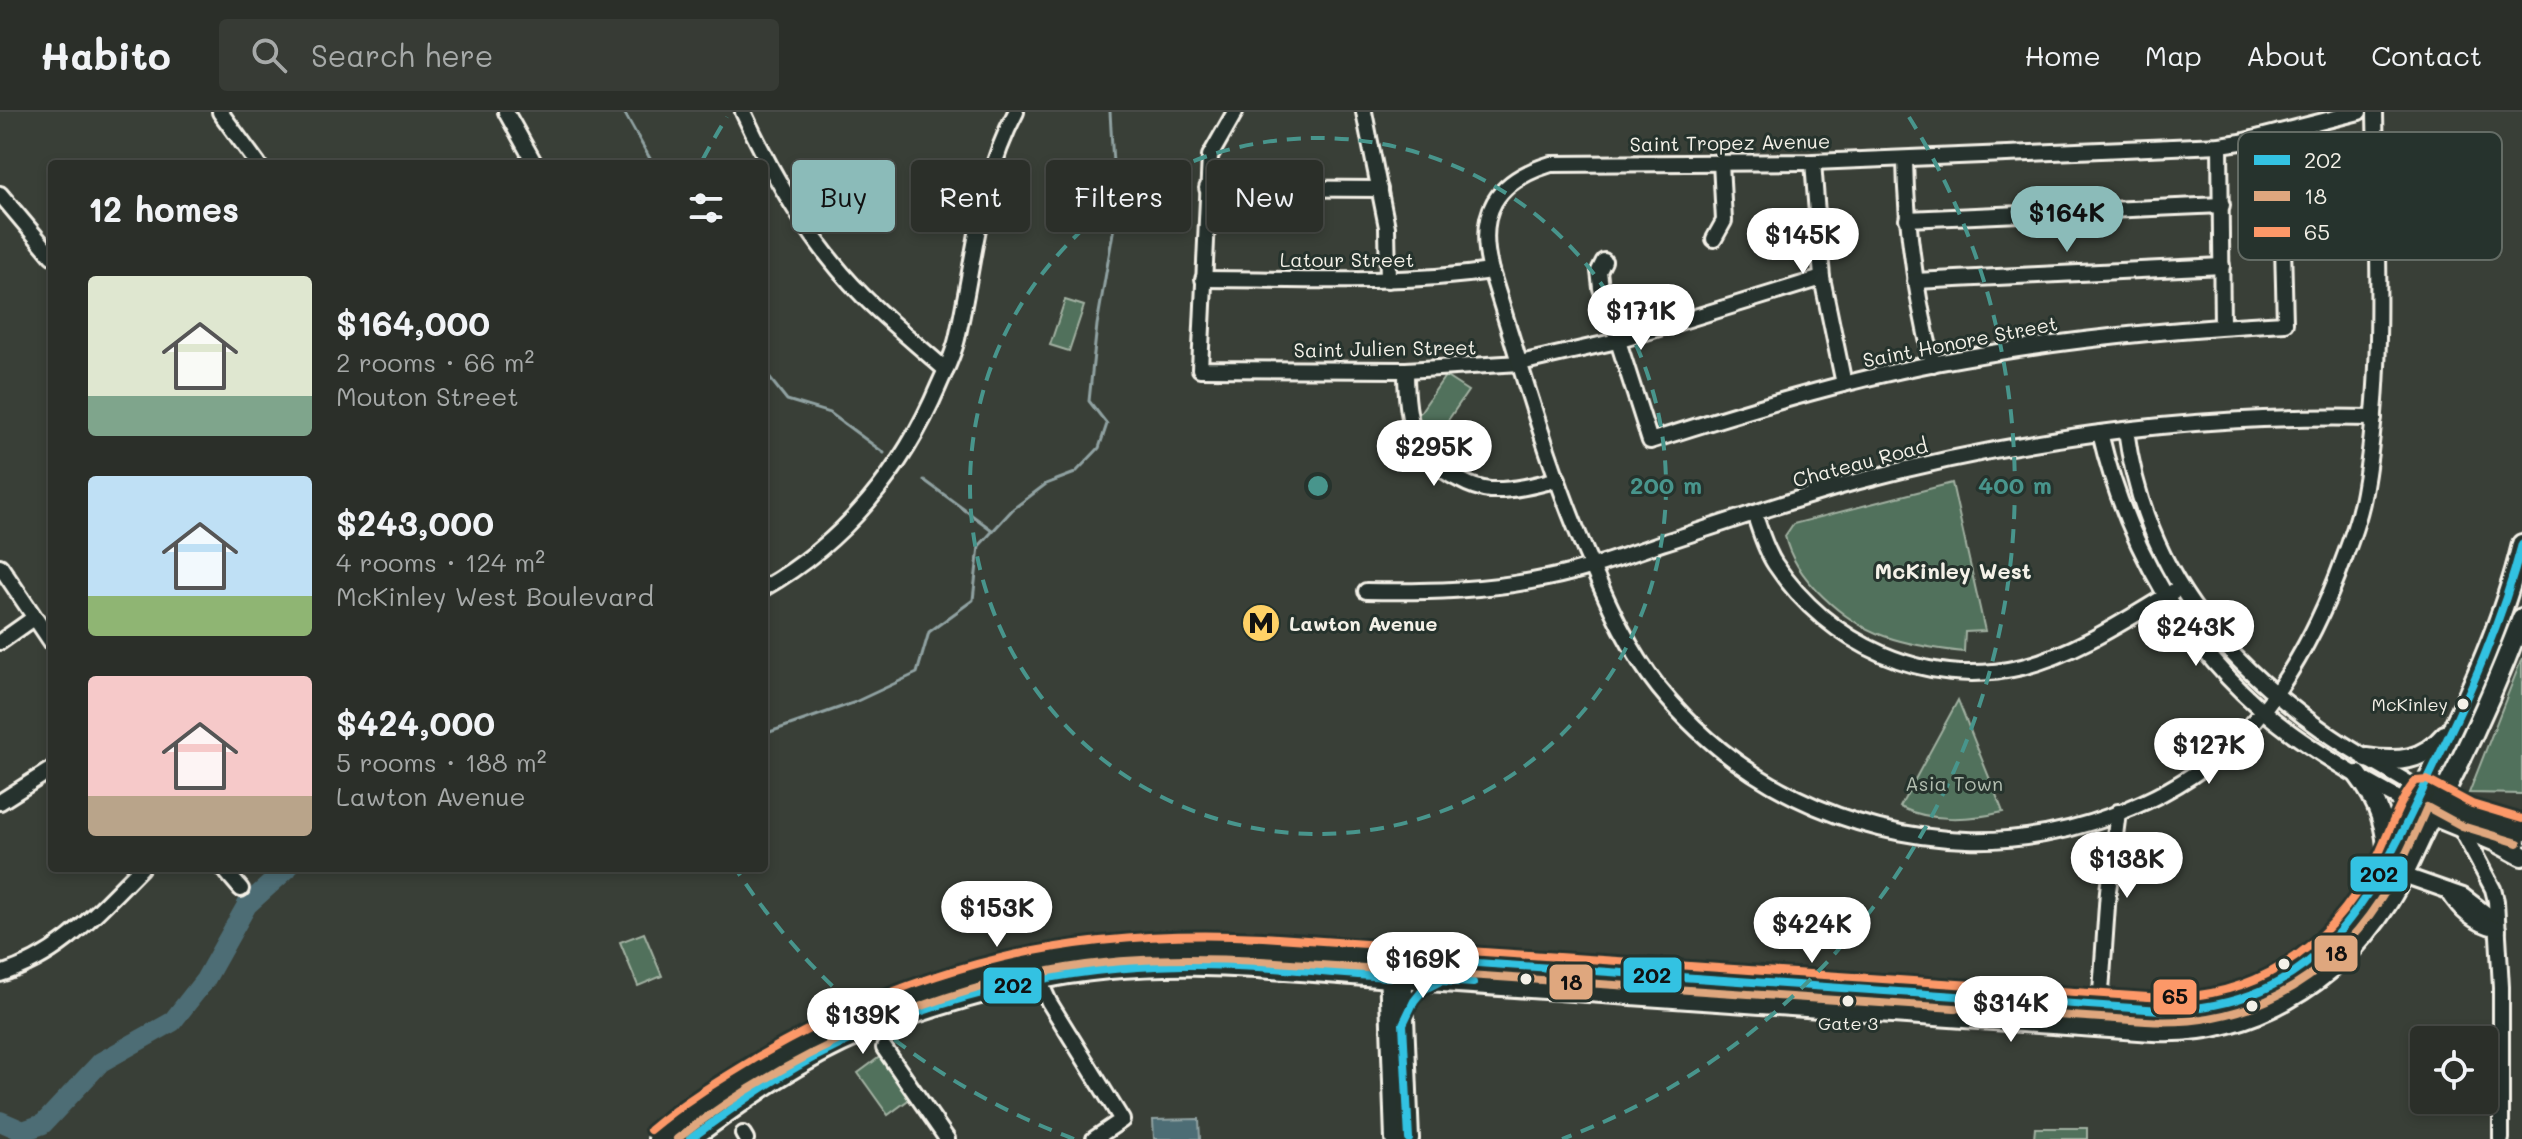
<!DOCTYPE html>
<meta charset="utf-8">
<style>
body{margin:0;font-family:Mali,sans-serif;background:#373b35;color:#f1f3f6;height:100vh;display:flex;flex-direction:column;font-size:30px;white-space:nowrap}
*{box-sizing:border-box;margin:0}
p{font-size:26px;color:#a6a9a8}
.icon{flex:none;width:44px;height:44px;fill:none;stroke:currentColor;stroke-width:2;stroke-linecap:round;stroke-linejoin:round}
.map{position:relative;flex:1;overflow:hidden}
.drawer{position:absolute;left:48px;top:48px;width:720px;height:712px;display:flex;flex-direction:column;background:#2b2f29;border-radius:8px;box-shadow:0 4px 12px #0003,0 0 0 2px #474a46}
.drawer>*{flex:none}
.top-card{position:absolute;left:792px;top:48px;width:760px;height:72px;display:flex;gap:16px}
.buttons{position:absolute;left:2410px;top:914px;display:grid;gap:16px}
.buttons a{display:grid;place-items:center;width:88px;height:88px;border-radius:8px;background:#2b2f29;box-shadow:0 4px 12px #0003,0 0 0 2px #474a46;font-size:40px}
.price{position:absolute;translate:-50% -68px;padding:0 18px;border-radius:28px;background:#fff;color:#222;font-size:26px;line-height:52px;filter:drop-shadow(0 2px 4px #0008)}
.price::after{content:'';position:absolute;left:50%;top:48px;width:24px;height:18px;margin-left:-12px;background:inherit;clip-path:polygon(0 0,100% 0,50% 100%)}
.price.selected{background:#8bbbb9;color:#111}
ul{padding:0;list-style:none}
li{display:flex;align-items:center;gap:24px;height:200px;padding:0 40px}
li span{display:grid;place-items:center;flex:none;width:224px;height:160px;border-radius:8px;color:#555}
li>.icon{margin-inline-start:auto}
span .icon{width:96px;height:96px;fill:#fffc;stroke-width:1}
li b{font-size:34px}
h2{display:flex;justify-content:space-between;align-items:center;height:96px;padding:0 40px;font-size:34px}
.tag{padding:0 28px;border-radius:8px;background:#2b2f29;box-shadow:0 4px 12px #0003,0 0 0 2px #474a46;font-size:28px;line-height:72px}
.tag.selected{background:#8bbbb9;color:#111}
header{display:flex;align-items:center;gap:48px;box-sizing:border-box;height:112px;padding:0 40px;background:#2b2f29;border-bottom:2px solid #474a46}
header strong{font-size:38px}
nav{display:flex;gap:44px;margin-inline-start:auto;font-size:28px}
.search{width:560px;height:72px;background:#373b35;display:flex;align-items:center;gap:20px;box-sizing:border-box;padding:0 28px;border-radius:8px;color:#a6a9a8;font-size:30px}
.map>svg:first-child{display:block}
.green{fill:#51715b;stroke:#a2b1a2;stroke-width:2}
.water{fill:#4e6d74;stroke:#90a2a2;stroke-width:2}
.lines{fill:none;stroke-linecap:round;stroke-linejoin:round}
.stream{stroke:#90a2a2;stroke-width:3}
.river{stroke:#4e6d74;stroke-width:20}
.minor-casing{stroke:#f4f1e8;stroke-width:20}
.secondary-casing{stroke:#f4f1e8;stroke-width:24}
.minor{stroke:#26332d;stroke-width:14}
.secondary{stroke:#26332d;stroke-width:18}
.bus-1-casing{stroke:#26332d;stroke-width:14}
.bus-2-casing{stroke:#26332d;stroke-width:14}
.bus-3-casing{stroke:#26332d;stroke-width:14}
.bus-1{stroke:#33c2e2;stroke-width:8}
.bus-2{stroke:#dfa77e;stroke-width:8}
.bus-3{stroke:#fc9868;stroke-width:8}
.ring{fill:none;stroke:#48958c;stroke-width:4;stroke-dasharray:14 10}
.bus-dot{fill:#f4f1e8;stroke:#26332d;stroke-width:3}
.labels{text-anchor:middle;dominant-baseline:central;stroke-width:6;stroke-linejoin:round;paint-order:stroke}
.bus-label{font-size:18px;fill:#f4f1e8;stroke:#26332d;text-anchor:end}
.street-label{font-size:20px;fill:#f4f1e8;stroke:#26332d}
.poi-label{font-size:20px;font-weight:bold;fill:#f4f1e8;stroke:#26332d;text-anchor:start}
.park-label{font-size:20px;fill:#b3beb0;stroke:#26332d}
.neighbourhood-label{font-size:22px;font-weight:bold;fill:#f4f1e8;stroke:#26332d}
.key{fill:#26332d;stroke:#646c65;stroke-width:2}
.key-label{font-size:22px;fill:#f4f1e8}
.centre{fill:#48958c;stroke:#26332d;stroke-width:4}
.ring-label{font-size:24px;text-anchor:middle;font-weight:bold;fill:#48958c;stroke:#26332d;stroke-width:6;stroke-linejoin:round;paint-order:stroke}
.line-badge{stroke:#26332d;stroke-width:3}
.pale-badge-label{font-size:22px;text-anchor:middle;font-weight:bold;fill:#111}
</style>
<header>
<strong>Habito</strong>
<div class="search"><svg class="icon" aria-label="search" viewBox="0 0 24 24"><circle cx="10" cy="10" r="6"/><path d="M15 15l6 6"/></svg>Search here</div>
<nav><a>Home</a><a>Map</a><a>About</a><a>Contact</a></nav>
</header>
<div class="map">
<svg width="2522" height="1027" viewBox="0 0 2522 1027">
<rect width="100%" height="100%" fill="#393f37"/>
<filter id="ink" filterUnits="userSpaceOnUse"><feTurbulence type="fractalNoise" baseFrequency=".0125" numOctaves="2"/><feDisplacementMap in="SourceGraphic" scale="16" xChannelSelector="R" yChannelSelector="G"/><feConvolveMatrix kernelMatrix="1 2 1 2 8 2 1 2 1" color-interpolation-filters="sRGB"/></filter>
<g filter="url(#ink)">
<!-- green -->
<g class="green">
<polygon points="1065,188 1084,194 1069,239 1050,233"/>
<polygon points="1445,264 1468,279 1440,320 1417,305"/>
<path d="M 1952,371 L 1985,519 L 1965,520 L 1964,540 C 1936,537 1910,533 1884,524 C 1844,510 1794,466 1785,424 L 1793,412 Z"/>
<polygon points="2522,546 2522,682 2469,681"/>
<path d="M 1958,588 L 2003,700 C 1970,708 1931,710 1900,695 Z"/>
<polygon points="644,821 662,864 638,874 620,830"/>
<polygon points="881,944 911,986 888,1003 858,961"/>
<polygon points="2035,1016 2087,1016 2087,1027 2034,1027"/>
</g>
<!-- water -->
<polygon class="water" points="1199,1007 1200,1027 1154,1027 1153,1008"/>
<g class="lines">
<!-- stream -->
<g class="stream">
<polyline points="624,0 653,52"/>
<polyline points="764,259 787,288 830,301 884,341"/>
<polyline points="924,368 992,418"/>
<polyline points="764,622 853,591 917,561 929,520 973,488 979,434 1013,397 1046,372 1075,361 1099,336 1107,312 1089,289 1097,213 1116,103 1110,0"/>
</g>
<!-- river -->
<polyline class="river" points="0,1009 23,1019 43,1012 101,950 172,910 205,868 247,793 288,756"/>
<!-- minor casing -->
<g class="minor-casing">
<g id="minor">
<polyline points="220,0 258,52"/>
<polyline points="506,0 535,52"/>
<path d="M 743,0 C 774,66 811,132 863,184 C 889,210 918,233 946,258"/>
<polyline points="1235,0 1210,44 1200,257 1406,258 1520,251 1617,229 1822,166"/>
<polyline points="1364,0 1387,115 1388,168"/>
<path d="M 2359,0 L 2241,30 L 2220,33 L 1813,50 L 1551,52 C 1495,69 1476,101 1491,159 C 1522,257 1549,358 1591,452 C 1610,496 1629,538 1659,576 C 1735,670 1846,724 1967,728 C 2062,731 2174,692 2241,623 C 2284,579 2315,521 2337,465 C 2347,438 2359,409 2364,380 C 2386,255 2377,127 2375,0"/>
<polyline points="2220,33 2222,214"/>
<path d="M 1905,47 C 1906,117 1916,184 1933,252"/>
<polyline points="1813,50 1822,166 1844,272"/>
<polyline points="1207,76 1380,77"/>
<polyline points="0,82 52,144"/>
<polyline points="1907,107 2222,93"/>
<polyline points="1714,127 1724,109 1721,50"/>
<path d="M 1604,149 L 1599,159 L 1601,176 L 1650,329 C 1744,299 1839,270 1936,251 C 2051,229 2167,217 2285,211 L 2280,20"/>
<path d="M 1203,167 C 1299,167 1396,173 1491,159"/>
<polyline points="1915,169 2222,154"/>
<path d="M 1406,258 C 1406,307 1412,345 1460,368 C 1469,373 1480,377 1490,378 C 1513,379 1536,373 1558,367"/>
<path d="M 2126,318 C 2144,455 2217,545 2328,622 C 2358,643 2392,660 2422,679"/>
<path d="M 2100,321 C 2126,431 2185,537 2274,608 C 2317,642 2366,670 2414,695"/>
<path d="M 1754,401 C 1760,418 1765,437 1775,452 C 1828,532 1926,578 2022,555 C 2078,541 2130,505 2179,476"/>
<polyline points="0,454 52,531"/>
<path d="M 764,476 C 845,430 903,358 939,273 C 946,257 955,240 958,222 C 975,147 979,69 1016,0"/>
<path d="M 1366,479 C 1427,480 1486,479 1547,466 C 1586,458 1624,444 1662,431 C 1728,410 1793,387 1859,369 C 2027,324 2200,302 2374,306"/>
<polyline points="0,530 34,506"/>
<polyline points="0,690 52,657"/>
<polyline points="2461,717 2493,777 2496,789 2501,875 2501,1027"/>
<polyline points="223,756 241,777"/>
<polyline points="2403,763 2463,784 2497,810"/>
<path d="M 2448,779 C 2461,800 2474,811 2498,817"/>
<path d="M 0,862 C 61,844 97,800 141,756"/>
<polyline points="1039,868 1049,890 1122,1008 1094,1027"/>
<polyline points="2100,894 2108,779 2118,700"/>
<polyline points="884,936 947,1027"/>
<polyline points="743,1022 746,1027"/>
</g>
</g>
<!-- secondary casing -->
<g class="secondary-casing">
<g id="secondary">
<path d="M 2367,646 C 2398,651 2423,649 2445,623"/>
<path d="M 2358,663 C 2379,690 2387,715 2388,749"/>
<polyline points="2431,685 2467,703 2522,720"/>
<polyline points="2423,700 2496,730 2522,744"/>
<polyline points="1389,856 1395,1027"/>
<polyline points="1402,857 1409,1027"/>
<path d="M 658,1027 C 685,1003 717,984 748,965 C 865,893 997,846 1135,836 C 1184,833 1232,835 1280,838 L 2161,898 C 2182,898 2202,897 2222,892 C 2281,878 2337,833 2370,782 C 2397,740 2416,692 2438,647 C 2471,578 2504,507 2522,432"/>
<path d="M 690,1027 C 745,987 800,947 863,921 C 918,898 979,881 1037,868 C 1161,841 1289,859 1414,868 C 1660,885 1906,903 2153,919 C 2249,924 2335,873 2387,792 C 2405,765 2416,734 2431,705 C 2466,642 2496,574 2522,506"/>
</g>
</g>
<!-- minor -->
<use href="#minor" class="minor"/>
<!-- secondary -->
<use href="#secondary" class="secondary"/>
<!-- bus-1 casing -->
<g class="bus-1-casing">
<g id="bus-1">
<path d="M 690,1027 C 729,999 768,970 811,947 C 925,887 1055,855 1183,853 C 1252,852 1321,861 1389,865 L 1390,845 L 2161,898 C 2325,897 2374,780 2435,652 C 2470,581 2502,509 2522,432"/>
<polyline points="1409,1027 1403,912 1414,889 1423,878 1441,869 1473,871"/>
</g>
</g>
<!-- bus-2 casing -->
<g class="bus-2-casing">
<path id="bus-2" d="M 677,1027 C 791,938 942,873 1086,853 C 1144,845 1203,846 1261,849 L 2146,909 C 2246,915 2325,872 2380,788 C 2399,759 2413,727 2427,695 L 2462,714 L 2518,731"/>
</g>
<!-- bus-3 casing -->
<g class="bus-3-casing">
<path id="bus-3" d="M 650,1018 C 684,989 723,966 761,943 C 923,850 1077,815 1263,825 L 2148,885 C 2251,891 2327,840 2375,750 C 2386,729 2401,683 2416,669 L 2427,668 L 2472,692 L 2522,707"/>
</g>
<!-- bus-1 -->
<use href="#bus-1" class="bus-1"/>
<!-- bus-2 -->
<use href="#bus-2" class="bus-2"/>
<!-- bus-3 -->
<use href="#bus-3" class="bus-3"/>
</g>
</g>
<!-- distance rings -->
<g class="ring">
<circle cx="1318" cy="374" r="348"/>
<path d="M1074 1027A697 697 0 0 1 737 759M703 47A697 697 0 0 1 727 5M1909 5A697 697 0 0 1 1562 1027"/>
</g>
<!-- icons -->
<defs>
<g id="metro-disc" transform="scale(2)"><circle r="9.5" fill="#ffd166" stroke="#26332d"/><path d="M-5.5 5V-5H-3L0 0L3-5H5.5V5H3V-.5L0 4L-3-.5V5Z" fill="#111"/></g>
</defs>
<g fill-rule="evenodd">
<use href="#metro-disc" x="1261" y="511"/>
</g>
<!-- markers -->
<g class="bus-dot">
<circle cx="2463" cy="592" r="7"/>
<circle cx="2284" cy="852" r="7"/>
<circle cx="1526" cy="867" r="7"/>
<circle cx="1848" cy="889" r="7"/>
<circle cx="2252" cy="894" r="7"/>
</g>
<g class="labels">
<!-- bus labels -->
<g class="bus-label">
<text x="2448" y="592">McKinley</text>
<text x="1848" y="911" text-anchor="middle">Gate 3</text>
</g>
<!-- street labels -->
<g class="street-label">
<text transform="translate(1730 30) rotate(-1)">Saint Tropez Avenue</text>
<text x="1347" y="147">Latour Street</text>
<text transform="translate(1960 229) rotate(-11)">Saint Honore Street</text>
<text transform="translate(1385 236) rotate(-1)">Saint Julien Street</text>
<text transform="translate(1860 350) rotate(-15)">Chateau Road</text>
</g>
<!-- poi labels -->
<g class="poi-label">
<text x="1289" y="511">Lawton Avenue</text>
</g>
<!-- park labels -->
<g class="park-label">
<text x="1954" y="671">Asia Town</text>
</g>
<!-- neighbourhood labels -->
<g class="neighbourhood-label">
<text x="1953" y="458">McKinley West</text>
</g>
</g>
<!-- legend -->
<rect x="2238" y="20" width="264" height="128" rx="12" class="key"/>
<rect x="2254" y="43" width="36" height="10" fill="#33c2e2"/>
<rect x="2254" y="79" width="36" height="10" fill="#dfa77e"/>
<rect x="2254" y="115" width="36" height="10" fill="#fc9868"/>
<g class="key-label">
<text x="2304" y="56">202</text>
<text x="2304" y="92">18</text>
<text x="2304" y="128">65</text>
</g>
<circle cx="1318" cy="374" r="12" class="centre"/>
<g class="ring-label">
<text x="1666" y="382">200 m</text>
<text x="2015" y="382">400 m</text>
</g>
<g class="line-badge">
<rect x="2349" y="743" width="60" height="38" rx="8" fill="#33c2e2"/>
<rect x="2313" y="822" width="46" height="39" rx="8" fill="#dfa77e"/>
<rect x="1622" y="844" width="61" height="38" rx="8" fill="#33c2e2"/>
<rect x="1548" y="851" width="46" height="38" rx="8" fill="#dfa77e"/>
<rect x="982" y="854" width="61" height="39" rx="8" fill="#33c2e2"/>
<rect x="2152" y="866" width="46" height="38" rx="8" fill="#fc9868"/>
</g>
<g class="pale-badge-label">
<text x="2379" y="770">202</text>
<text x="2336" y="849">18</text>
<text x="1652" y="871">202</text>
<text x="1571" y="878">18</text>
<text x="1013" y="881">202</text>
<text x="2175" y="892">65</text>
</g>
</svg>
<div class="buttons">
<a><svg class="icon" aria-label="locate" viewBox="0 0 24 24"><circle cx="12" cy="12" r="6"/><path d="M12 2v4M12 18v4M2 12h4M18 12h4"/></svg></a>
</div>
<b class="price selected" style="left:2067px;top:142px">$164K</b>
<b class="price" style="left:1803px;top:164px">$145K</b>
<b class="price" style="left:1641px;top:240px">$171K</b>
<b class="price" style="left:1434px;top:376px">$295K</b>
<b class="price" style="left:2196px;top:556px">$243K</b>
<b class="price" style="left:2209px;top:674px">$127K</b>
<b class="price" style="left:2127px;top:788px">$138K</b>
<b class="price" style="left:997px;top:837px">$153K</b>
<b class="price" style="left:1812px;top:853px">$424K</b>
<b class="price" style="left:1423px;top:888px">$169K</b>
<b class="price" style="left:2011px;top:932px">$314K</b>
<b class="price" style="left:863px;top:944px">$139K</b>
<div class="top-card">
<a class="tag selected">Buy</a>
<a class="tag">Rent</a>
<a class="tag">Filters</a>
<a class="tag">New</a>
</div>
<section class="drawer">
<h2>12 homes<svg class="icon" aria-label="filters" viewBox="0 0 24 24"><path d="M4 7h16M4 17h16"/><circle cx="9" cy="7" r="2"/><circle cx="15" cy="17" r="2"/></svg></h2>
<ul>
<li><span style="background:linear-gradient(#dfe7d0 75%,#7fa58c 0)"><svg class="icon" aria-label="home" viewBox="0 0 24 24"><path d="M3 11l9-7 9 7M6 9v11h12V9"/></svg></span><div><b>$164,000</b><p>2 rooms · 66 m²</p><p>Mouton Street</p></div></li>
<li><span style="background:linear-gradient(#bfe0f5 75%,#8fb573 0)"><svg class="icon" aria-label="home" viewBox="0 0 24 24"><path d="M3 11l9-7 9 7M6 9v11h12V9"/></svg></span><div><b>$243,000</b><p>4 rooms · 124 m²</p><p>McKinley West Boulevard</p></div></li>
<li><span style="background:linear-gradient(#f6c9c9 75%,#b9a48a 0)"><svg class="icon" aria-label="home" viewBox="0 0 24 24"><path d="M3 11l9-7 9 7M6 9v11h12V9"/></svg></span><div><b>$424,000</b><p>5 rooms · 188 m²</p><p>Lawton Avenue</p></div></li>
</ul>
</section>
</div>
